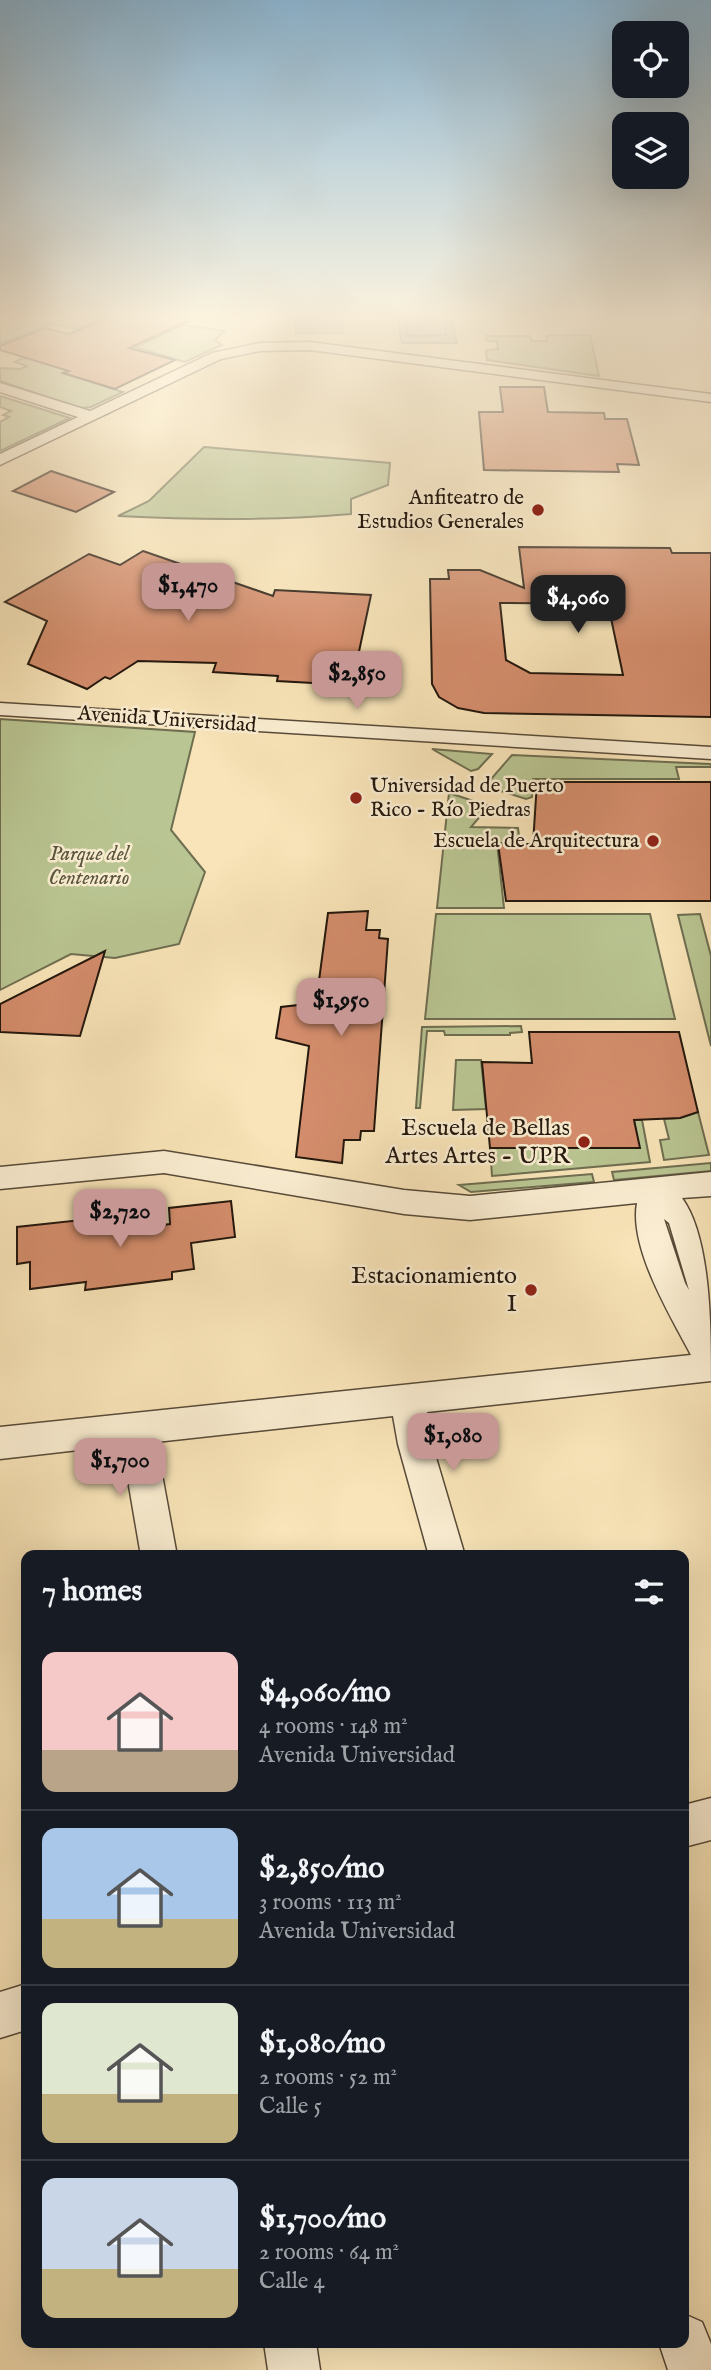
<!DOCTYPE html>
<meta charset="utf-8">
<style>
body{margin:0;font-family:"IM FELL English",serif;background:#242831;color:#f1f3f6;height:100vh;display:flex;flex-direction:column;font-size:26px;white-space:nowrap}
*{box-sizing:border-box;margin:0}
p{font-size:23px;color:#9ea1a6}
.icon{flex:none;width:38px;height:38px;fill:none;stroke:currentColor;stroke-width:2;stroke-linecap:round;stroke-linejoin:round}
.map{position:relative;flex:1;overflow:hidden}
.side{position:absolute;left:21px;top:1550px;width:668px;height:798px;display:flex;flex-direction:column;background:#171b24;border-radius:14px;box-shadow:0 7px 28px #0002}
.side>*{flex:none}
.controls{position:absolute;left:612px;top:21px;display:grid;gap:14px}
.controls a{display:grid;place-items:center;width:77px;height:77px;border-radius:14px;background:#171b24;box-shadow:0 7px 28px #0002;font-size:35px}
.price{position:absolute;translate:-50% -60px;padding:0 16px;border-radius:14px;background:#c59692;color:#111;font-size:23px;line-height:46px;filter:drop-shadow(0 2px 4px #0008)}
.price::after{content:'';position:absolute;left:50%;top:42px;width:21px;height:16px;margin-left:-10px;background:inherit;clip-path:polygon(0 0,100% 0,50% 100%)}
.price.current{background:#222;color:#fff}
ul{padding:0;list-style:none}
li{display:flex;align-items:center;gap:21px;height:175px;padding:0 21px}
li+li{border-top:2px solid #363941}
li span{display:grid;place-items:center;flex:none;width:196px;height:140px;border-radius:14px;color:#555}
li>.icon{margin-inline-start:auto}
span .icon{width:84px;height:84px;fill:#fffc;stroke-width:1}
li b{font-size:30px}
h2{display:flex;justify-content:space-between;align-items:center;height:84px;padding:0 21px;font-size:30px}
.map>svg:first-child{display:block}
.green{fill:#b9c592;stroke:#6e6e50;stroke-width:2}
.water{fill:#a0bcb8;stroke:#6e7a74;stroke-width:2}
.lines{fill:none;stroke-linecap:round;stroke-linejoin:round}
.shore{stroke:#626a62;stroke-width:2}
.building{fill:#d48d6c;stroke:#23170d;stroke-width:2;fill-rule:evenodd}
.minor-casing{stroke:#584a38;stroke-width:3}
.minor{fill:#faedd1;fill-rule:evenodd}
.poi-dot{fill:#8f2418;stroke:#faedd1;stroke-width:2.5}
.labels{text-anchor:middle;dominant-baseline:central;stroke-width:5;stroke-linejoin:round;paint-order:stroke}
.far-poi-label{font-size:21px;fill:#23170d;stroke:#faedd1;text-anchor:end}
.far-street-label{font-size:21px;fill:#23170d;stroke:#faedd1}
.far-park-label{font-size:21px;font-style:italic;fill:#58543c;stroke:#faedd1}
.poi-label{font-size:24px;fill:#23170d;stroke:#faedd1;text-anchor:end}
</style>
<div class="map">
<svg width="711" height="2370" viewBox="0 0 711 2370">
<rect width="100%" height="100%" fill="#f8e4b8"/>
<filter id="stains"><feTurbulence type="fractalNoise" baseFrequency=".00286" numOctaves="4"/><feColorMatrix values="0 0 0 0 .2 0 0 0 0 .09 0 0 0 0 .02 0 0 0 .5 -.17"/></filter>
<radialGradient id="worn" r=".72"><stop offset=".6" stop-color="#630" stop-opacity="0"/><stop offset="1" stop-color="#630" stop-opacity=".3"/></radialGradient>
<!-- green -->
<g class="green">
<polygon points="0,315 110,315 76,329 51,324 0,344"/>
<polygon points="183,325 225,331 215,340 222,345 185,362 135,347"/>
<polygon points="551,335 590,335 599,376 487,360 486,350 498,349 497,341 487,341 486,336 530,336 531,341 547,341 546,336"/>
<path d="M 42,355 L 80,366 L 65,374 L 123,392 L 91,407 L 80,408 L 0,381 L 0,368 L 20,369 L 27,366 L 15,362 C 23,356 33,359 42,355 Z"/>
<polygon points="0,396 70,418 0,451 0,422 9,417 3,415 11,411 0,407"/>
<path d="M 204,447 L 390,463 L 388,485 L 351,499 L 351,514 C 272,521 197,520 118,516 L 149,501 Z"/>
<polygon points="0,719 195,732 171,830 205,872 179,944 115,958 71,954 0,990"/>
<polygon points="432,749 492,754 478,769 471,771"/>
<polygon points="512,755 711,764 711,767 676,767 679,779 533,779 532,797 526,799 485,786"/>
<polygon points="449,793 489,806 471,827 518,828 520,843 497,843 504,908 437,908"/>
<polygon points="436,914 650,914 675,1019 425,1019"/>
<polygon points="700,914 711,956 711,1046 678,915"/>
<polygon points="521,1026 522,1032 510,1033 510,1035 445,1035 444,1031 427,1031 420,1108 416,1108 422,1027"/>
<polygon points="456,1060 481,1060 486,1109 453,1110"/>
<polygon points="698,1112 709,1155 664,1160 660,1140 669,1139 664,1119 680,1118"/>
<polygon points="634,1120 642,1120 650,1162 492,1176 490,1148 639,1148"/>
<polygon points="711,1163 711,1171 614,1180 612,1172"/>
<polygon points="592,1174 594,1182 471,1192 459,1185"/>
</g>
<!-- water -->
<g class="water">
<polygon points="296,315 341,315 343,333 296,333"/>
<polygon points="397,315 451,315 457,343 402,343"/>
</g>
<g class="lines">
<!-- shore -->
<polyline class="shore" points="404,315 407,334 411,336 446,335 445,315"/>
</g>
<!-- building -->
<g class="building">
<polygon points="115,315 201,315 129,348 175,360 115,389 63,373 69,371 0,350 0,346 45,328 69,334"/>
<polygon points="500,387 544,387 548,412 604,413 605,419 627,419 639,465 617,464 619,472 484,470 479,412 503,412"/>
<polygon points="51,471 114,492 76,512 13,491"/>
<path d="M 519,547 L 670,548 L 672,553 L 711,553 L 711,717 L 484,713 L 458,708 L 439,697 L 432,684 L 430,579 L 449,579 L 448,570 L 480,570 L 524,588 ZM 500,603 L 608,604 L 623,675 L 530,673 L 506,660 Z"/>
<polygon points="143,551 273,596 275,590 371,595 353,680 332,679 331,684 277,681 278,676 213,672 216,663 138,661 110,679 105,677 87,689 28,664 47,621 5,602 89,554 120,565"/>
<polygon points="537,782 711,782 711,901 506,901 498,844 533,844"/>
<polygon points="368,911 366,930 380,930 379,938 388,939 374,1131 361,1131 360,1140 344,1140 342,1163 296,1157 309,1046 276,1038 281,1007 316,1003 328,913"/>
<polygon points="105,951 80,1036 0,1032 0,1004"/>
<polygon points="529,1032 679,1032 698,1112 680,1118 634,1120 640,1148 490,1148 482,1062 532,1063"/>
<polygon points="231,1201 235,1237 191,1243 194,1269 172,1272 172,1279 85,1290 86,1282 30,1289 30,1262 17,1264 17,1227 81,1220 82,1228 110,1224 111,1231 170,1224 169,1208"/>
</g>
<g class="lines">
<!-- minor casing -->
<g class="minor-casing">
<g id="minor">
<polygon points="310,342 711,394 711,402 310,350 260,351 221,359 0,465 0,454 78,417 0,392 0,383 90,411 212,353 260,343"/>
<polygon points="0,703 711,747 711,759 0,715"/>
<path d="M 164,1151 L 404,1190 L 470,1196 L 711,1172 L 711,1196 L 682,1198 C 711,1238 711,1328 711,1381 L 427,1412 L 432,1444 L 465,1556 L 429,1556 L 398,1444 L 393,1416 L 156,1442 L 177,1556 L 141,1556 L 122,1445 L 0,1459 L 0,1427 L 691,1355 C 670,1315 629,1248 637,1203 L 470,1220 L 404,1214 L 164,1173 L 0,1189 L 0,1167 ZM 664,1219 L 669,1223 L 689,1290 L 685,1283 Z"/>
<polygon points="711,1798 711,1840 684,1847 684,1805"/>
<polygon points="26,1984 26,2030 0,2038 0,1992"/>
<polygon points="684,2314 702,2322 711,2344 711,2370 668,2370 659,2343 684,2343"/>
<polygon points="264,2343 316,2343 320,2370 268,2370"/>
</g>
</g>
<!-- minor -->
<use href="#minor" class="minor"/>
</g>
<!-- sky -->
<linearGradient id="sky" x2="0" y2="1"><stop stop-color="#8bb7d5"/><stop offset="0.49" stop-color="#fcf3df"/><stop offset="1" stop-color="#fcf3df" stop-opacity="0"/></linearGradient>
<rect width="711" height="647" fill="url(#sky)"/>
<!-- markers -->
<g class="poi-dot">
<circle cx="538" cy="510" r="7"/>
<circle cx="356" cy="798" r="7"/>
<circle cx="653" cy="841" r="7"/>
<circle cx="584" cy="1142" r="7"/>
<circle cx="531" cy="1290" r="7"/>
</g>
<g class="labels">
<!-- far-poi labels -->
<g class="far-poi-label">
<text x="524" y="498">Anfiteatro de<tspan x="524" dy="24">Estudios Generales</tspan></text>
<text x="370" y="786" text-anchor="start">Universidad de Puerto<tspan x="370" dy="24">Rico - Río Piedras</tspan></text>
<text x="639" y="841">Escuela de Arquitectura</text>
</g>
<!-- far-street labels -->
<g class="far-street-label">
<text transform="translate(167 720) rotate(4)">Avenida Universidad</text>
</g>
<!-- far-park labels -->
<g class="far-park-label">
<text x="89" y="854">Parque del<tspan x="89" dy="24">Centenario</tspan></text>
</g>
<!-- poi labels -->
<g class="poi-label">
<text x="570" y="1128">Escuela de Bellas<tspan x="570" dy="28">Artes Artes - UPR</tspan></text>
<text x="517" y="1276">Estacionamiento<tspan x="517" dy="28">I</tspan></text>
</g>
</g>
<rect width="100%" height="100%" filter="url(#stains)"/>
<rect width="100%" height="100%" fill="url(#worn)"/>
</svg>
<div class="controls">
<a><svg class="icon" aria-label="locate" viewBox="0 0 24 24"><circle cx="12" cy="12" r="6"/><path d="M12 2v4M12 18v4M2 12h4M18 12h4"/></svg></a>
<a><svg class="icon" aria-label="layers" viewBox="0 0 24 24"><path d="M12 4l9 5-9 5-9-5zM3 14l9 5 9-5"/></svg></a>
</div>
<b class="price" style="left:188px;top:623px">$1,470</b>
<b class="price current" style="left:578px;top:635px">$4,060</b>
<b class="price" style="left:357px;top:711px">$2,850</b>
<b class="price" style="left:341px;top:1038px">$1,950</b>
<b class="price" style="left:120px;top:1249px">$2,720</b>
<b class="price" style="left:453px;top:1473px">$1,080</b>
<b class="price" style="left:120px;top:1498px">$1,700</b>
<section class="side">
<h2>7 homes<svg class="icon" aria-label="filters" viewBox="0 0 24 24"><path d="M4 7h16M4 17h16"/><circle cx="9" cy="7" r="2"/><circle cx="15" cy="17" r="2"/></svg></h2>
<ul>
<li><span style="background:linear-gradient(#f6c9c9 70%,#b9a48a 0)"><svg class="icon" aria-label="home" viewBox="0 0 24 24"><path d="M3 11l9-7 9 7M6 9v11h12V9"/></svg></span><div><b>$4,060/mo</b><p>4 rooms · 148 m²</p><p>Avenida Universidad</p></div></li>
<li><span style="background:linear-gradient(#a9c7e8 65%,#c2b280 0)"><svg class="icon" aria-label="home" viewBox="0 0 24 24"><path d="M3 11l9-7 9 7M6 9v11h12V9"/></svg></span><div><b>$2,850/mo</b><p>3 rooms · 113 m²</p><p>Avenida Universidad</p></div></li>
<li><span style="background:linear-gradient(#dfe7d0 65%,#c2b280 0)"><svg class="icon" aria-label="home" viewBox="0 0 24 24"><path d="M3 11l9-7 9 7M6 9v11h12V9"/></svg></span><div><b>$1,080/mo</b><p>2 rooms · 52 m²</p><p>Calle 5</p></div></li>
<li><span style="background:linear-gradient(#c9d6e8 65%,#c2b280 0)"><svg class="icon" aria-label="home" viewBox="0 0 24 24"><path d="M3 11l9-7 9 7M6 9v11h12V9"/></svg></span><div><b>$1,700/mo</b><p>2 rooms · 64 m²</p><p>Calle 4</p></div></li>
</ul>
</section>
</div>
